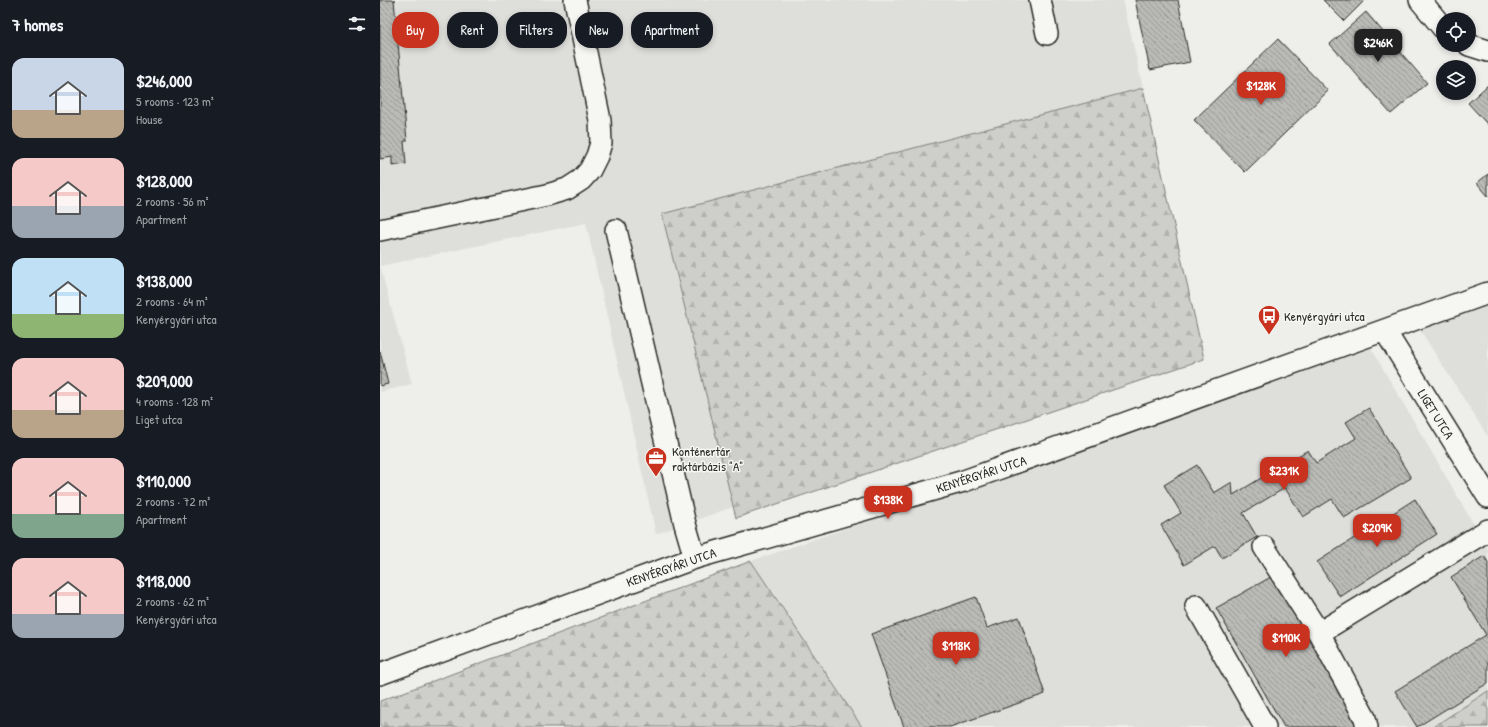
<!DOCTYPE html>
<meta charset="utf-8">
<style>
body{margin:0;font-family:"Patrick Hand",sans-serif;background:#20242c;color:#f1f3f6;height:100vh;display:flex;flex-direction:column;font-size:15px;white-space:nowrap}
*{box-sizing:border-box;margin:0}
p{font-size:13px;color:#9ea1a6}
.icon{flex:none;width:22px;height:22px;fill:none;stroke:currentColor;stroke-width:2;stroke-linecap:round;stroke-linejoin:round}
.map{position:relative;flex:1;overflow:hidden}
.panel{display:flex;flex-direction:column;background:#171b24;width:380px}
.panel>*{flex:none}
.banner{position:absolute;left:12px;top:12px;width:380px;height:36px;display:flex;gap:8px}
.tools{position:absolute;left:1056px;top:12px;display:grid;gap:8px}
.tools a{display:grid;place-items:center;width:40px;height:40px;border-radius:50%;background:#171b24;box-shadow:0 2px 6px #0003;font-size:20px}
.price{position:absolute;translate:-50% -34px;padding:0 9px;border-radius:8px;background:#c8321e;color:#fff;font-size:13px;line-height:26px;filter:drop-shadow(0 1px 2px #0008)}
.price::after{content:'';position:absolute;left:50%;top:24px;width:12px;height:9px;margin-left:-6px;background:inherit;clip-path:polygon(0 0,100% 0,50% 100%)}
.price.current{background:#222;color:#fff}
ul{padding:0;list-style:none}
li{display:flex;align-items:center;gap:12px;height:100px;padding:0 12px}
li span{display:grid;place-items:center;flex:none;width:112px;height:80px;border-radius:12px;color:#555}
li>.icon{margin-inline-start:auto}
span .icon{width:48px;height:48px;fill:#fffc;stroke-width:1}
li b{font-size:17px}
h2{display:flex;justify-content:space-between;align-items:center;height:48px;padding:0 12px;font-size:17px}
.pill{padding:0 14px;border-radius:16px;background:#171b24;box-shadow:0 2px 6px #0003;font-size:14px;line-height:36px}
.pill.current{background:#c8321e;color:#fff}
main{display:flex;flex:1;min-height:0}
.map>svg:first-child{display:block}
.built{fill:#dededb}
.forest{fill:url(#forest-firs);stroke:#7c7c7a}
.building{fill:url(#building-back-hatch);stroke:#2b2b2b}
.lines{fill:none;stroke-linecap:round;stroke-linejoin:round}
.minor-casing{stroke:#2b2b2b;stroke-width:24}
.minor{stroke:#f6f6f2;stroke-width:21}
.labels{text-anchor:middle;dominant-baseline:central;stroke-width:3;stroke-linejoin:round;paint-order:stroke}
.poi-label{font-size:13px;fill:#2b2b2b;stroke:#f6f6f2;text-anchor:start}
.street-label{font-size:13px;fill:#2b2b2b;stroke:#f6f6f2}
</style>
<main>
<section class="panel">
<h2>7 homes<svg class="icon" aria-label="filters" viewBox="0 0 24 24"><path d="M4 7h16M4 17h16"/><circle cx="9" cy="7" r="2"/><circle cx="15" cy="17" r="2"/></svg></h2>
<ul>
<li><span style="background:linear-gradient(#c9d6e8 65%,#b9a48a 0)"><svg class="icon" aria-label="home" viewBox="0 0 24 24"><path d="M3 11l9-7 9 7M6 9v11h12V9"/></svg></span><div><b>$246,000</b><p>5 rooms · 123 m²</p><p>House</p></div></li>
<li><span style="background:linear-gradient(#f6c9c9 60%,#9aa5b1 0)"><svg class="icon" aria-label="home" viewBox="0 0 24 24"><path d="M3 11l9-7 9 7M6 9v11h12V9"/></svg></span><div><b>$128,000</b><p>2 rooms · 56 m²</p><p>Apartment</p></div></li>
<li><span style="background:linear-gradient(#bfe0f5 70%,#8fb573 0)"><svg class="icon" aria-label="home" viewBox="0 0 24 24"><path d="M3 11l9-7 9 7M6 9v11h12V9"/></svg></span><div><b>$138,000</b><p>2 rooms · 64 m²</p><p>Kenyérgyári utca</p></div></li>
<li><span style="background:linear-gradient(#f6c9c9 65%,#b9a48a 0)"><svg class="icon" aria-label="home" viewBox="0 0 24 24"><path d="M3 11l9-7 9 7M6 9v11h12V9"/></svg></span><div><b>$209,000</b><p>4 rooms · 128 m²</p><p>Liget utca</p></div></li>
<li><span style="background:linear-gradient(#f6c9c9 70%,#7fa58c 0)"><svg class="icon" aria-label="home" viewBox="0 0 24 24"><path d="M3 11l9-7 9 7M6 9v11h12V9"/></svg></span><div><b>$110,000</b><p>2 rooms · 72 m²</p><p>Apartment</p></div></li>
<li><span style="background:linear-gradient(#f6c9c9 70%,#9aa5b1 0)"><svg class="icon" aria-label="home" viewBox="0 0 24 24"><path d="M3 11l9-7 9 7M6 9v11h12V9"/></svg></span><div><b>$118,000</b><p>2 rooms · 62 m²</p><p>Kenyérgyári utca</p></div></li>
</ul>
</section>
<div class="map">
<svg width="1108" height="727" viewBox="0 0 1108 727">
<defs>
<pattern id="forest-firs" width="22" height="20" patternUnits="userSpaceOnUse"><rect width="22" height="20" fill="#cececa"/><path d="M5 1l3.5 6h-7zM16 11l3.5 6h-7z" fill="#b1b1ae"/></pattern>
<pattern id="building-back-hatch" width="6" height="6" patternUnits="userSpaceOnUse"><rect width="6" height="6" fill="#babab7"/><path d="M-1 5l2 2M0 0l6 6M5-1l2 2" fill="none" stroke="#979795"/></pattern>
</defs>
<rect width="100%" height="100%" fill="#eeeeea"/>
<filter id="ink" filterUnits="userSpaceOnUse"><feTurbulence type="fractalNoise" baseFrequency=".025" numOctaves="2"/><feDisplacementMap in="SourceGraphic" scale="8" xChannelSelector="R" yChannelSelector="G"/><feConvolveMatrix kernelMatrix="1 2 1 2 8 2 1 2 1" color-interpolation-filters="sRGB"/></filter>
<g filter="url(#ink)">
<!-- built -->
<g class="built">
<polygon points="0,0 743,0 763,88 282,214 353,507 276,534 206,223 0,266 32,384 0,392"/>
<polygon points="1108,299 1108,437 1037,325"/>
<polygon points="991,348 1108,549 1108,691 1053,727 482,727 371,561"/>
</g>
<!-- forest -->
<g class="forest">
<polygon points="763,88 824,359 356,518 282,214"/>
<polygon points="371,561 482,727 0,727 0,701"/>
<polygon points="1108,691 1108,727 1053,727"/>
</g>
<!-- building -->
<g class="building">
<polygon points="0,0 16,0 14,0 27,141 24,141 26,164 12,166 12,157 0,159"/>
<polygon points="755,0 798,0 810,62 770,70"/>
<polygon points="943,0 985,0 964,21"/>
<polygon points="986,12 1047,83 1011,114 950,44"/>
<polygon points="898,39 948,91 865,172 814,120"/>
<polygon points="1108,85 1108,125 1088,103"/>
<polygon points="1108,174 1108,196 1097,183"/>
<polygon points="0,351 8,384 0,386"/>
<polygon points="989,408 1031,478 964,518 952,499 923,517 905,488 863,513 877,537 842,558 835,546 804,565 781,525 801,513 784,485 817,465 834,493 852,482 853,495 928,450 936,463 976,438 966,422"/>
<polygon points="1035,499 1057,534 960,597 937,562"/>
<polygon points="1104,556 1108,562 1108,683 1037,727 1015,691 1106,635 1071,577"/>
<polygon points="898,573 980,727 904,727 836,608"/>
<polygon points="596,597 607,628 639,617 665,694 570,727 524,727 491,634"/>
</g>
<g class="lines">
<!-- minor casing -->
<g class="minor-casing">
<g id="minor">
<polyline points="660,0 667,34"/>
<polyline points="1040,0 1063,28"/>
<polyline points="1089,45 1108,51"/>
<polyline points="0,230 167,195 187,189 201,180 210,170 217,156 221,143 220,120 195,0"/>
<polyline points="236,230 305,524 315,558"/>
<polyline points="1005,331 1108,497"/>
<polyline points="884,547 939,633 1108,530"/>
<polyline points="816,606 885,727"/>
<polyline points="939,633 985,718 987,727"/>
<polyline points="0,674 315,558 584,481 1108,293"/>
</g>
</g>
<!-- minor -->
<use href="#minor" class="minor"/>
</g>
</g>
<!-- icons -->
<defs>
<g id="bus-pin" transform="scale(1.15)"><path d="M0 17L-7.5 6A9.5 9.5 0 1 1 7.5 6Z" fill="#c8321e" stroke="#f6f6f2"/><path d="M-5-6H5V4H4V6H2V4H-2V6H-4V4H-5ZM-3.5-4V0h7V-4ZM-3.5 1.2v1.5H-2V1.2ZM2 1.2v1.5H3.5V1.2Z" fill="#fff"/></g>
<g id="office-pin" transform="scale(1.15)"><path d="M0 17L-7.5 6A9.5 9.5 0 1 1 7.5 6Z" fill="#c8321e" stroke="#f6f6f2"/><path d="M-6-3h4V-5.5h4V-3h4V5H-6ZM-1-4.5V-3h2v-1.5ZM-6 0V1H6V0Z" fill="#fff"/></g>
</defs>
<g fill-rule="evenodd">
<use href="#bus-pin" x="889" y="316"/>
<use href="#office-pin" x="276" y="458"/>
</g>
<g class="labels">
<!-- poi labels -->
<g class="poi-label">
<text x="904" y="316">Kenyérgyári utca</text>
<text x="292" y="451">Konténertár<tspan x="292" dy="15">raktárbázis "A"</tspan></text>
</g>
<!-- street labels -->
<g class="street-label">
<text transform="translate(1056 414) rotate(58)">LIGET UTCA</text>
<text transform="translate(601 474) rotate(-18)">KENYÉRGYÁRI UTCA</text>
<text transform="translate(291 567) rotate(-19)">KENYÉRGYÁRI UTCA</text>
</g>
</g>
</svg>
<div class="tools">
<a><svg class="icon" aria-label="locate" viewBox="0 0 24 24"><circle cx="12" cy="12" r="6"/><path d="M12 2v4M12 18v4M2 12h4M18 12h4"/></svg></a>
<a><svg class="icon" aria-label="layers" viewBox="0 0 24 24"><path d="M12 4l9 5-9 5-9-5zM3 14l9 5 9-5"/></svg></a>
</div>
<b class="price current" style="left:998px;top:63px">$246K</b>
<b class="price" style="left:881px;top:106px">$128K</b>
<b class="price" style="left:904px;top:491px">$231K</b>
<b class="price" style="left:508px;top:520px">$138K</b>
<b class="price" style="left:997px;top:548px">$209K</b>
<b class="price" style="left:906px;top:658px">$110K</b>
<b class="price" style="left:576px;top:666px">$118K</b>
<div class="banner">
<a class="pill current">Buy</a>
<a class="pill">Rent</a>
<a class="pill">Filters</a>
<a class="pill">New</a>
<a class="pill">Apartment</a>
</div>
</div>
</main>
